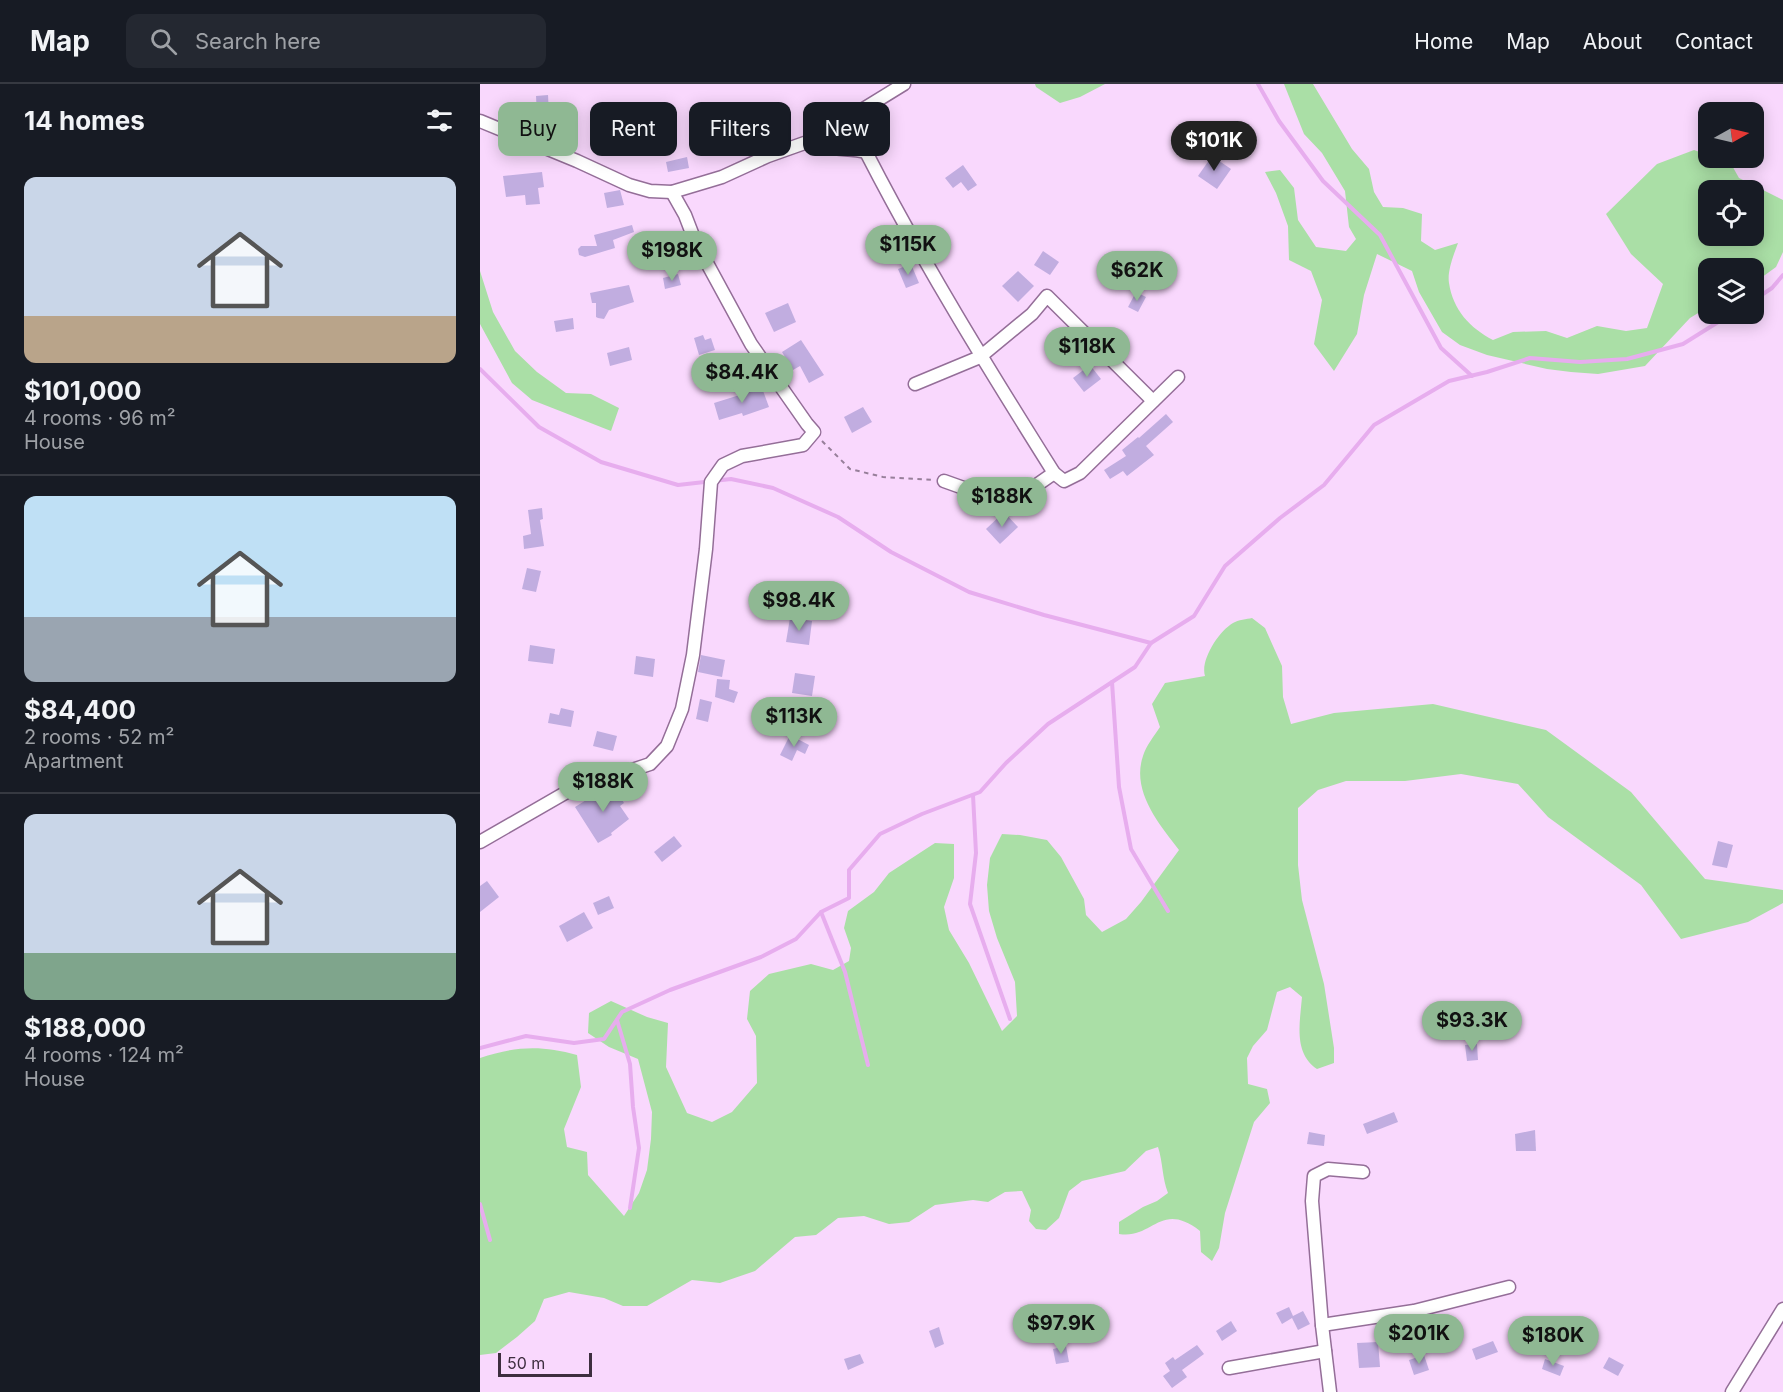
<!DOCTYPE html>
<meta charset="utf-8">
<style>
body{margin:0;font-family:Inter,sans-serif;background:#242831;color:#f1f3f6;height:100vh;display:flex;flex-direction:column;font-size:22px;white-space:nowrap}
*{box-sizing:border-box;margin:0}
p{font-size:20px;color:#9ea1a6}
.icon{flex:none;width:33px;height:33px;fill:none;stroke:currentColor;stroke-width:2;stroke-linecap:round;stroke-linejoin:round}
.map{position:relative;flex:1;overflow:hidden}
.sheet{display:flex;flex-direction:column;background:#171b24;width:480px}
.sheet>*{flex:none}
.guide{position:absolute;left:18px;top:18px;width:570px;height:54px;display:flex;gap:12px}
.needle{width:39px;rotate:82deg}
.fabs{position:absolute;left:1218px;top:18px;display:grid;gap:12px}
.fabs a{display:grid;place-items:center;width:66px;height:66px;border-radius:12px;background:#171b24;box-shadow:0 3px 15px #0003;font-size:30px}
.scale{position:absolute;left:18px;bottom:15px;width:94px;box-sizing:border-box;padding-left:6px;border:3px solid #3e2e3f;border-top:0;font-size:16px;line-height:21px;white-space:nowrap;color:#3e2e3f;-webkit-text-stroke:4px #f9d8fd;paint-order:stroke}
.price{position:absolute;translate:-50% -51px;padding:0 14px;border-radius:21px;background:#8fb893;color:#111;font-size:20px;line-height:39px;filter:drop-shadow(0 2px 3px #0008)}
.price::after{content:'';position:absolute;left:50%;top:36px;width:18px;height:14px;margin-left:-9px;background:inherit;clip-path:polygon(0 0,100% 0,50% 100%)}
.price.selected{background:#222;color:#fff}
ul{padding:0;list-style:none}
li{display:grid;align-content:center;gap:12px;height:318px;padding:0 24px}
li+li{border-top:2px solid #363941}
li span{display:grid;place-items:center;height:186px;border-radius:12px;color:#555}
li>.icon{margin-inline-start:auto}
span .icon{width:108px;height:108px;fill:#fffc;stroke-width:1}
li b{font-size:26px}
h2{display:flex;justify-content:space-between;align-items:center;height:72px;padding:0 24px;font-size:26px}
.tag{padding:0 21px;border-radius:12px;background:#171b24;box-shadow:0 3px 15px #0003;font-size:21px;line-height:54px}
.tag.selected{background:#8fb893;color:#111}
header{display:flex;align-items:center;gap:36px;box-sizing:border-box;height:84px;padding:0 30px;background:#171b24;border-bottom:2px solid #363941}
header strong{font-size:28px}
nav{display:flex;gap:33px;margin-inline-start:auto;font-size:21px}
.search{width:420px;height:54px;background:#242831;display:flex;align-items:center;gap:15px;box-sizing:border-box;padding:0 21px;border-radius:12px;color:#9ea1a6;font-size:22px}
main{display:flex;flex:1;min-height:0}
.map>svg:first-child{display:block}
.green{fill:#aadfa6;fill-rule:evenodd}
.lines{fill:none;stroke-linecap:round;stroke-linejoin:round}
.stream{stroke:#e7adee;stroke-width:4}
.building{fill:#c1ade0}
.minor-casing{stroke:#946e98;stroke-width:15}
.path{stroke:#977f9a;stroke-width:2;stroke-dasharray:4.5 4.5;stroke-linecap:butt}
.minor{stroke:#fff;stroke-width:12}
</style>
<header>
<strong>Map</strong>
<div class="search"><svg class="icon" aria-label="search" viewBox="0 0 24 24"><circle cx="10" cy="10" r="6"/><path d="M15 15l6 6"/></svg>Search here</div>
<nav><a>Home</a><a>Map</a><a>About</a><a>Contact</a></nav>
</header>
<main>
<section class="sheet">
<h2>14 homes<svg class="icon" aria-label="filters" viewBox="0 0 24 24"><path d="M4 7h16M4 17h16"/><circle cx="9" cy="7" r="2"/><circle cx="15" cy="17" r="2"/></svg></h2>
<ul>
<li><span style="background:linear-gradient(#c9d6e8 75%,#b9a48a 0)"><svg class="icon" aria-label="home" viewBox="0 0 24 24"><path d="M3 11l9-7 9 7M6 9v11h12V9"/></svg></span><div><b>$101,000</b><p>4 rooms · 96 m²</p><p>House</p></div></li>
<li><span style="background:linear-gradient(#bfe0f5 65%,#9aa5b1 0)"><svg class="icon" aria-label="home" viewBox="0 0 24 24"><path d="M3 11l9-7 9 7M6 9v11h12V9"/></svg></span><div><b>$84,400</b><p>2 rooms · 52 m²</p><p>Apartment</p></div></li>
<li><span style="background:linear-gradient(#c9d6e8 75%,#7fa58c 0)"><svg class="icon" aria-label="home" viewBox="0 0 24 24"><path d="M3 11l9-7 9 7M6 9v11h12V9"/></svg></span><div><b>$188,000</b><p>4 rooms · 124 m²</p><p>House</p></div></li>
</ul>
</section>
<div class="map">
<svg width="1303" height="1308" viewBox="0 0 1303 1308">
<rect width="100%" height="100%" fill="#f9d8fd"/>
<!-- green -->
<g class="green">
<polygon points="555,0 625,0 600,13 580,19 556,3"/>
<path d="M 804,0 L 833,0 L 872,65 L 889,85 L 894,108 L 903,123 L 923,124 L 942,130 L 941,157 L 955,166 L 978,159 C 974,170 967,187 969,199 C 973,226 990,244 1013,256 L 1033,248 L 1066,247 L 1087,254 L 1117,242 L 1146,247 L 1167,244 L 1183,200 L 1151,170 L 1126,130 L 1177,80 L 1214,66 L 1228,71 L 1228,74 L 1237,74 L 1250,78 L 1259,94 L 1303,116 L 1303,168 L 1296,183 L 1274,199 L 1274,184 L 1228,184 L 1228,223 L 1210,234 L 1165,282 L 1118,290 L 1091,288 L 1067,285 L 1007,271 L 980,261 L 962,248 L 939,208 L 932,187 L 897,170 L 884,211 L 877,250 L 854,287 L 834,260 L 842,216 L 831,187 L 809,176 L 808,142 L 796,109 L 785,88 L 800,86 L 814,104 L 818,136 L 836,163 L 866,167 L 876,155 L 869,143 L 865,107 L 842,69 L 824,50 ZM 1274,106 L 1274,152 L 1228,152 L 1228,106 Z"/>
<polygon points="0,187 13,228 35,267 57,288 86,309 111,310 139,324 131,347 52,316 32,299 0,240"/>
<path d="M 772,534 L 785,544 L 802,582 L 803,613 L 811,640 L 854,629 L 953,620 L 1066,646 L 1151,708 L 1225,795 L 1303,806 L 1303,819 L 1268,838 L 1201,855 L 1161,801 L 1068,733 L 1038,700 L 981,690 L 925,697 L 866,697 L 838,706 L 818,724 L 818,781 L 822,816 L 844,900 L 854,964 L 854,979 L 837,985 C 813,969 820,938 822,913 L 810,903 L 797,908 L 787,946 L 773,962 L 767,974 L 768,1000 L 787,1005 L 790,1019 L 774,1038 L 745,1129 L 739,1164 L 732,1177 L 721,1168 L 720,1147 C 680,1116 673,1156 639,1150 L 639,1138 L 663,1123 L 677,1117 L 688,1109 C 682,1094 683,1078 678,1063 L 666,1067 L 645,1087 L 602,1097 L 589,1107 L 579,1134 L 566,1146 L 556,1145 L 549,1137 L 551,1126 L 542,1107 L 525,1108 L 508,1118 L 493,1116 L 455,1121 L 429,1138 L 409,1140 L 384,1132 L 358,1134 L 336,1151 L 315,1153 L 275,1187 L 240,1199 L 212,1196 L 167,1222 L 143,1222 L 124,1214 L 89,1208 L 64,1215 L 55,1237 L 37,1253 L 16,1269 L 0,1271 L 0,974 C 35,962 62,961 97,971 L 101,1003 L 84,1045 L 87,1063 L 107,1068 L 108,1091 L 144,1132 L 159,1109 L 167,1086 L 171,1055 L 172,1028 L 158,975 L 129,963 L 108,949 L 109,929 L 131,917 L 167,933 L 188,939 L 186,983 L 207,1029 L 232,1038 L 252,1028 L 277,999 L 276,952 L 267,935 L 270,907 L 289,890 L 331,880 L 353,886 L 369,877 L 371,864 L 364,844 L 368,827 L 394,808 L 409,789 L 455,759 L 474,760 L 474,794 L 464,823 L 469,846 L 489,879 L 522,947 L 537,932 L 535,898 L 517,854 L 509,827 L 507,801 L 510,774 L 522,750 L 540,751 L 567,756 L 581,773 L 604,815 L 606,831 L 622,848 L 646,835 L 661,818 L 699,766 C 679,740 651,707 663,672 C 666,662 674,652 680,643 L 672,620 L 685,599 L 725,592 C 720,576 739,547 753,539 C 758,536 767,535 772,534 Z"/>
</g>
<g class="lines">
<!-- stream -->
<g class="stream">
<polyline points="778,0 799,37 843,97 900,151 961,264 992,292"/>
<polyline points="1274,216 1292,204 1303,191"/>
<polyline points="0,285 59,343 121,378 198,401 251,395 293,404 358,433 411,468 489,508 564,531 671,559"/>
<polyline points="632,598 639,703 651,765 688,827"/>
<polyline points="493,711 496,769 490,820 530,935"/>
<polyline points="341,828 365,888 388,981"/>
<polyline points="137,936 150,980 153,1023 159,1064 150,1124"/>
<polyline points="0,964 46,952 94,959 124,955 142,928 190,906 281,873 316,855 341,828 369,814 369,786 400,750 442,730 500,708 526,679 568,640 655,583 671,559 714,532 745,482 800,434 844,401 894,341 969,297 1007,288 1050,274 1100,278 1147,275 1203,260 1251,230"/>
<polyline points="0,1120 10,1156"/>
</g>
</g>
<!-- building -->
<g class="building">
<polygon points="68,11 69,30 57,31 56,12"/>
<rect x="133" y="27" width="17" height="12"/>
<polygon points="732,72 751,85 737,105 718,92"/>
<polygon points="207,73 209,84 188,88 186,78"/>
<polygon points="483,81 497,101 488,107 481,98 473,104 465,94"/>
<polygon points="62,88 64,103 58,104 60,120 46,121 45,111 26,113 23,92"/>
<polygon points="140,106 144,121 127,124 124,109"/>
<polygon points="152,141 154,148 133,156 135,164 105,173 99,171 98,165 101,162 117,162 114,151"/>
<polygon points="563,167 579,178 570,191 554,181"/>
<polygon points="431,180 439,199 426,204 418,185"/>
<polygon points="538,187 554,202 538,218 522,202"/>
<polygon points="198,190 201,201 185,205 183,194"/>
<polygon points="149,201 154,218 129,226 124,235 118,234 116,233 116,219 112,219 110,209"/>
<polygon points="656,208 666,213 658,228 648,223"/>
<polygon points="308,219 316,238 294,248 285,229"/>
<polygon points="93,234 94,245 76,248 74,237"/>
<polygon points="223,251 225,256 231,254 235,266 219,271 214,254"/>
<polygon points="321,256 344,291 329,299 320,282 313,286 302,268"/>
<polygon points="149,263 152,276 130,282 127,269"/>
<polygon points="610,281 621,295 604,308 593,294"/>
<polygon points="282,304 289,323 263,332 262,329 239,336 234,319"/>
<polygon points="383,323 392,338 372,349 364,333"/>
<polygon points="686,330 693,338 666,362 674,371 647,392 643,387 630,395 624,386 646,372 642,366 658,353 659,354"/>
<polygon points="62,424 63,435 60,436 64,462 44,465 43,452 51,450 48,426"/>
<polygon points="524,428 538,443 520,460 506,445"/>
<polygon points="47,484 61,487 56,508 42,505"/>
<polygon points="310,534 332,537 329,561 306,558"/>
<polygon points="50,561 75,565 73,580 48,577"/>
<polygon points="221,571 245,576 242,593 218,588"/>
<polygon points="156,572 175,575 173,593 154,590"/>
<polygon points="315,589 335,592 332,612 312,609"/>
<polygon points="237,595 250,596 249,605 258,608 254,619 235,613"/>
<polygon points="220,615 232,618 228,638 216,635"/>
<polygon points="81,624 94,627 91,643 68,639 70,629 79,631"/>
<polygon points="117,647 137,652 133,667 113,662"/>
<polygon points="310,651 329,661 325,670 317,666 312,677 300,671"/>
<polygon points="132,700 144,719 140,722 149,735 131,749 132,751 118,759 95,723"/>
<polygon points="194,752 202,762 182,778 174,768"/>
<polygon points="1238,757 1253,761 1247,784 1232,781"/>
<polygon points="7,797 19,813 0,828 0,802"/>
<polygon points="129,812 134,824 118,831 113,819"/>
<polygon points="104,828 113,844 87,858 79,842"/>
<polygon points="997,960 998,976 987,977 985,961"/>
<polygon points="914,1028 918,1038 887,1050 883,1040"/>
<polygon points="1055,1046 1056,1067 1036,1067 1035,1050"/>
<polygon points="829,1048 845,1051 844,1062 827,1060"/>
<polygon points="809,1223 813,1232 823,1227 830,1240 818,1246 812,1234 802,1240 796,1229"/>
<polygon points="751,1237 757,1247 742,1257 736,1247"/>
<polygon points="459,1243 464,1260 455,1264 449,1247"/>
<polygon points="1013,1257 1018,1268 996,1276 992,1265"/>
<polygon points="898,1258 900,1283 879,1284 877,1259"/>
<polygon points="717,1261 724,1270 702,1286 707,1293 692,1304 683,1292 690,1287 685,1279 693,1273 695,1276"/>
<polygon points="586,1262 589,1278 576,1280 573,1265"/>
<polygon points="380,1270 384,1279 368,1286 364,1275"/>
<polygon points="944,1271 949,1286 934,1291 929,1276"/>
<polygon points="1129,1273 1144,1281 1138,1292 1123,1284"/>
<polygon points="1065,1275 1084,1282 1080,1292 1062,1285"/>
</g>
<g class="lines">
<!-- minor casing -->
<g class="minor-casing">
<g id="minor">
<polyline points="0,37 97,77 149,101 170,107 192,108 242,93 288,72 333,56 424,0"/>
<path d="M 333,56 C 349,68 366,63 386,68 C 443,179 508,284 574,389 L 584,397 L 600,389 L 698,293"/>
<polyline points="435,300 500,273 552,230 567,212 673,317"/>
<polyline points="464,397 506,412 541,412 574,389"/>
<polyline points="0,758 118,690 143,689 170,680 187,662 202,625 213,571 226,465 231,398 243,381 262,372 323,361 334,348 327,340 271,260 215,157 205,131 192,108"/>
<polyline points="842,1241 934,1227 1029,1203"/>
<polyline points="749,1284 845,1267"/>
<polyline points="850,1308 842,1241 832,1117 834,1092 848,1085 883,1088"/>
<polyline points="1252,1308 1303,1225"/>
</g>
</g>
<!-- path -->
<polyline class="path" points="342,357 370,385 403,393 453,396"/>
<!-- minor -->
<use href="#minor" class="minor"/>
</g>
</svg>
<div class="fabs">
<a><svg class="needle" viewBox="-14 -14 28 28"><path d="M0-13l5 13h-10z" fill="#e53935"/><path d="M0 13l5-13h-10z" fill="#9ea1a6"/></svg></a>
<a><svg class="icon" aria-label="locate" viewBox="0 0 24 24"><circle cx="12" cy="12" r="6"/><path d="M12 2v4M12 18v4M2 12h4M18 12h4"/></svg></a>
<a><svg class="icon" aria-label="layers" viewBox="0 0 24 24"><path d="M12 4l9 5-9 5-9-5zM3 14l9 5 9-5"/></svg></a>
</div>
<div class="scale">50 m</div>
<b class="price selected" style="left:734px;top:88px">$101K</b>
<b class="price" style="left:428px;top:192px">$115K</b>
<b class="price" style="left:192px;top:198px">$198K</b>
<b class="price" style="left:657px;top:218px">$62K</b>
<b class="price" style="left:607px;top:294px">$118K</b>
<b class="price" style="left:262px;top:320px">$84.4K</b>
<b class="price" style="left:522px;top:444px">$188K</b>
<b class="price" style="left:319px;top:548px">$98.4K</b>
<b class="price" style="left:314px;top:664px">$113K</b>
<b class="price" style="left:123px;top:729px">$188K</b>
<b class="price" style="left:992px;top:968px">$93.3K</b>
<b class="price" style="left:581px;top:1271px">$97.9K</b>
<b class="price" style="left:939px;top:1281px">$201K</b>
<b class="price" style="left:1073px;top:1283px">$180K</b>
<div class="guide">
<a class="tag selected">Buy</a>
<a class="tag">Rent</a>
<a class="tag">Filters</a>
<a class="tag">New</a>
</div>
</div>
</main>
